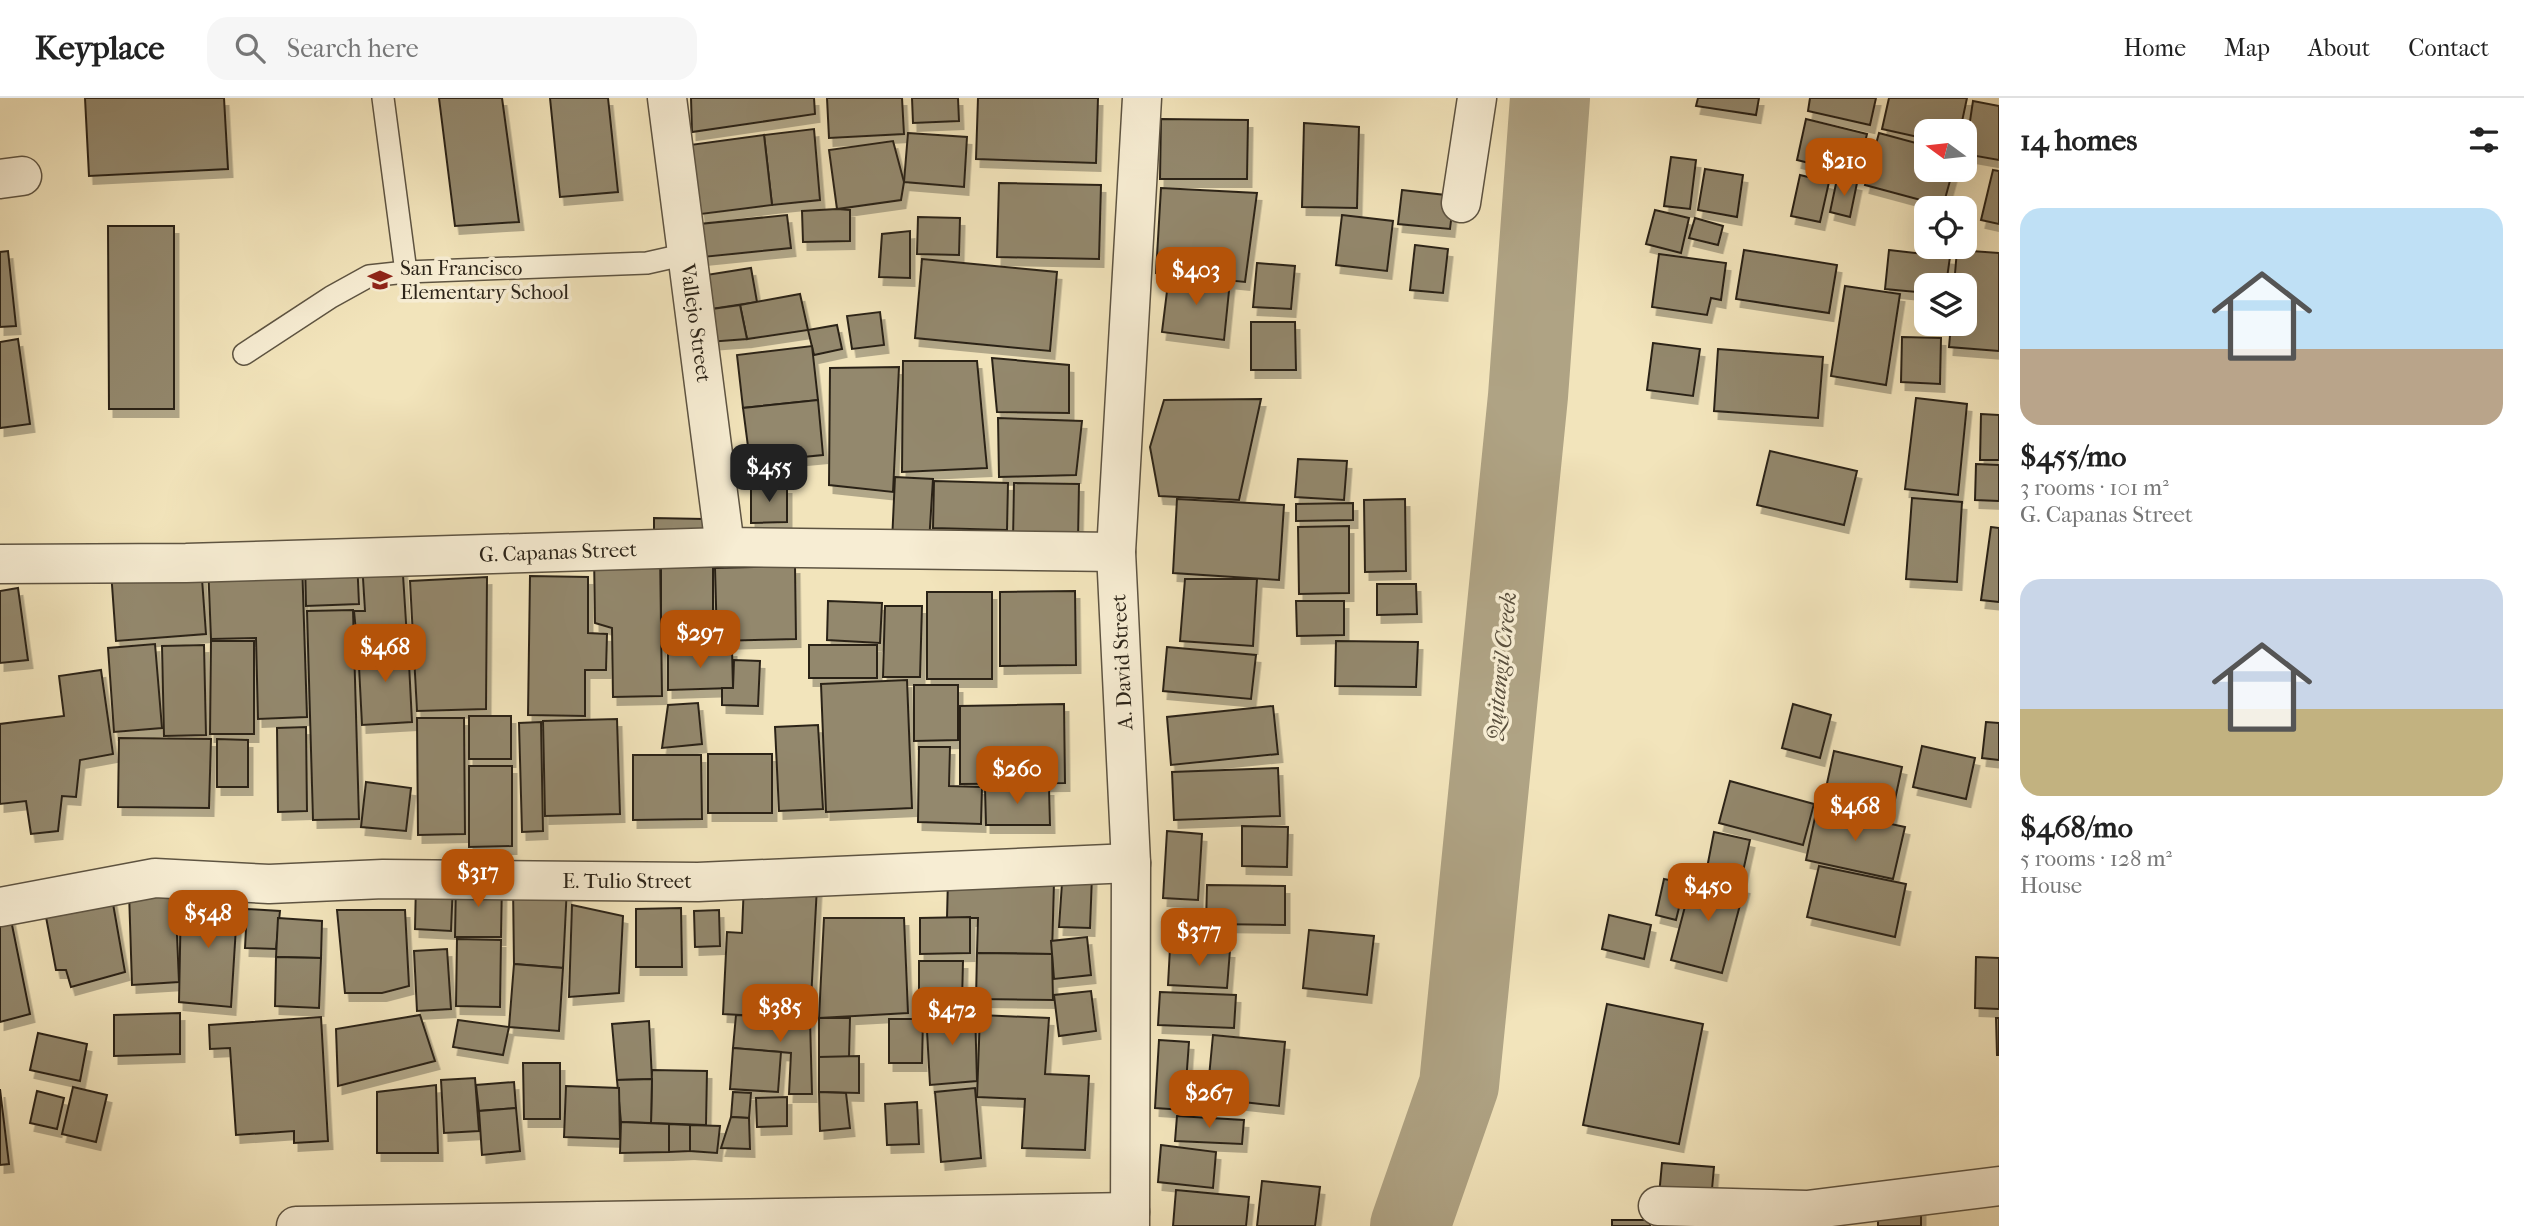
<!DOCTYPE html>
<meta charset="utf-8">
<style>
body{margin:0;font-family:"IM FELL French Canon",serif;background:#f6f6f6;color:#222;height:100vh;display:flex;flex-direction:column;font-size:26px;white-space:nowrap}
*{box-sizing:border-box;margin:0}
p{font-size:23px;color:#767676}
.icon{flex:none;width:38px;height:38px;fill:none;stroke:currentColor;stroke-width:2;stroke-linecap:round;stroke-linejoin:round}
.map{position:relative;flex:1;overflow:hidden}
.drawer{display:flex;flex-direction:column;background:#fff;width:525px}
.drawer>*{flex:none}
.needle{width:46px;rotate:285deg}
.buttons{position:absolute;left:1914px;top:21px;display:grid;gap:14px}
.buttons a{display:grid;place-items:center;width:63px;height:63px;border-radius:14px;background:#fff;box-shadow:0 7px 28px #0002;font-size:35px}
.price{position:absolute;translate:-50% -60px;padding:0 16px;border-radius:14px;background:#b45309;color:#fff;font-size:23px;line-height:46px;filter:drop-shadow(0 2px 4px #0008)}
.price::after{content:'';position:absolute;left:50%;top:42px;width:21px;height:16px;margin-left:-10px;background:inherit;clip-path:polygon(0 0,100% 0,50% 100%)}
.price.on{background:#222;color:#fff}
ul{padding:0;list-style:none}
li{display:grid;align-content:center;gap:14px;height:371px;padding:0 21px}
li span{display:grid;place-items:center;height:217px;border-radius:21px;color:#555}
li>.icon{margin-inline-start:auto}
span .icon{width:126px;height:126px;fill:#fffc;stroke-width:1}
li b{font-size:30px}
h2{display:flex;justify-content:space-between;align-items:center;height:84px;padding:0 21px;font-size:30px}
header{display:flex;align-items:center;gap:42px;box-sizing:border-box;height:98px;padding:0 35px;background:#fff;border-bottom:2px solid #e0e0e0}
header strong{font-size:33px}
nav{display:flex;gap:38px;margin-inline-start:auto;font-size:24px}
.search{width:490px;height:63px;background:#f6f6f6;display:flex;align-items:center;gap:18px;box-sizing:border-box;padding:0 24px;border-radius:21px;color:#767676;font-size:26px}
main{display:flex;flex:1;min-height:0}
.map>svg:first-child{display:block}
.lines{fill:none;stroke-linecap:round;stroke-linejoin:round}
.river{stroke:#afa384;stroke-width:80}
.building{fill:#93886d;stroke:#2c2419;stroke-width:2;filter:url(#shadow)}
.lane-casing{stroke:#5e5442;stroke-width:24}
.street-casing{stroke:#5e5442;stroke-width:41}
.lane{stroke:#f7edd3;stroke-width:21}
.street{stroke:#f7edd3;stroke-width:38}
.labels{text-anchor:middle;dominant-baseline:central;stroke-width:7;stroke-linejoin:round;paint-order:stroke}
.poi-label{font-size:21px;fill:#2c2419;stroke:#f7edd3;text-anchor:start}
.street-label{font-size:21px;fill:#2c2419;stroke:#f7edd3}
.water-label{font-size:23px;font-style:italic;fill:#5a503e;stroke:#f7edd3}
</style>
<header>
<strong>Keyplace</strong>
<div class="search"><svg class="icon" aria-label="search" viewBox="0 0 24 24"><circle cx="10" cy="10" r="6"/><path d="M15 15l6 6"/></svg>Search here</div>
<nav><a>Home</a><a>Map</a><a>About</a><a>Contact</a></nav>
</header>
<main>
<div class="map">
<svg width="1999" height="1128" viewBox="0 0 1999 1128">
<defs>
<filter id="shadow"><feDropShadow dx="4.5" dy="8" stdDeviation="0" flood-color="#0004"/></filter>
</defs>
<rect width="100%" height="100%" fill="#f2e4bb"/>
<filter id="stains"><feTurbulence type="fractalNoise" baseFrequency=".00286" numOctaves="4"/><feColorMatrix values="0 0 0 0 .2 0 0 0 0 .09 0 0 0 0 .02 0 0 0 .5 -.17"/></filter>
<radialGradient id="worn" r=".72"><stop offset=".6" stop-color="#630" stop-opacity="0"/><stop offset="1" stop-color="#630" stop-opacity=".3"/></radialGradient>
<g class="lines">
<!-- river -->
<polyline class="river" points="1410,1128 1459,987 1528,298 1550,0"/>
</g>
<!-- building -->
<g class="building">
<polygon points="85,0 224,0 228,71 89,78"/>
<polygon points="439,0 502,0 519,124 455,128"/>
<polygon points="550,0 608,0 618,94 560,99"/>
<polygon points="691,0 814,0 815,16 692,34"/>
<polygon points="827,0 902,0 904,36 829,40"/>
<polygon points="912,0 958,0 959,23 913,25"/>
<polygon points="978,0 1098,0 1096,65 976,61"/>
<polygon points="1698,0 1759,0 1756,17 1696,8"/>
<polygon points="1810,0 1876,0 1870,27 1808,13"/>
<polygon points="1889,0 1967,0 1960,33 1927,33 1927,41 1882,31"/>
<polygon points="1973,3 1999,8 1999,62 1965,56"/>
<polygon points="1161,21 1248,22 1247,81 1160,81"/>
<polygon points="1806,21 1867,36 1857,77 1797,62"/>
<polygon points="1304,25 1359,29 1357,110 1302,109"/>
<polygon points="814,31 820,102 772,107 764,37"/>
<polygon points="908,35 967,39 964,89 904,84"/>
<polygon points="1879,35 1927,48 1927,72 1953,72 1943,108 1865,87"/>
<polygon points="764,37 772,107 701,116 690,47"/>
<polygon points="893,43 904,84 901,102 837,111 829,52"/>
<polygon points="1671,59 1696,62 1690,111 1664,108"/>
<polygon points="1705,71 1743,77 1737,119 1698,112"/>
<polygon points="1993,72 1999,73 1999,126 1981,122"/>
<polygon points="1800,77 1829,84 1820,124 1791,118"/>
<polygon points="1837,81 1857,85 1850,119 1830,114"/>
<polygon points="999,85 1101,87 1099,161 997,159"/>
<polygon points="1161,90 1257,95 1245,184 1156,175"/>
<polygon points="1402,92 1454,98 1450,131 1398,126"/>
<polygon points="837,111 850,112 850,143 803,144 802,113"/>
<polygon points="1655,112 1689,120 1681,155 1646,146"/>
<polygon points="787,117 791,150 693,160 690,127"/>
<polygon points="1342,117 1393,123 1387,173 1336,167"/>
<polygon points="918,119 960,120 959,157 917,156"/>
<polygon points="1695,120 1723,128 1718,147 1689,140"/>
<polygon points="108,128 174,128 174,311 109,311"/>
<polygon points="910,133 910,180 879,179 882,136"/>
<polygon points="1415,147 1448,151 1443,195 1410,192"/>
<polygon points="1744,152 1837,167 1829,215 1736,201"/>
<polygon points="1889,152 1950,159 1946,187 1927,187 1927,195 1885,191"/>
<polygon points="1957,152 1999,155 1999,253 1949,249 1951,226 1965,226 1965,187 1954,187"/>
<polygon points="8,153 16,228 0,229 0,154"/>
<polygon points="1659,156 1726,165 1721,202 1711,200 1707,217 1652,209"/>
<polygon points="922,161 1057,174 1050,253 915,240"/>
<polygon points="1257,165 1295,168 1291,211 1253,209"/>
<polygon points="751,170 757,204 705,212 700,178"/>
<polygon points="1169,177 1230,183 1224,242 1162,234"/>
<polygon points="1845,188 1900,196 1886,287 1831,278"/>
<polygon points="800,196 808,232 747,241 740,207"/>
<polygon points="740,207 747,241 708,244 705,212"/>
<polygon points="880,214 884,247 852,251 847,218"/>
<polygon points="1251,224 1295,224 1296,272 1251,272"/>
<polygon points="837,227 842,251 814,257 808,232"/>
<polygon points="1902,239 1941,240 1940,286 1901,284"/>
<polygon points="18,241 30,326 0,330 0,244"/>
<polygon points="1653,245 1700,251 1693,298 1647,292"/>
<polygon points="812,248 818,302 743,310 737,257"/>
<polygon points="1718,251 1823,259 1818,320 1714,313"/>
<polygon points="992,260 1069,267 1069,315 997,314"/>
<polygon points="903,263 977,263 987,370 902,374"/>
<polygon points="899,269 893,394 829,387 830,270"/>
<polygon points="1916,300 1967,306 1958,397 1905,391"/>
<polygon points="1261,301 1239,402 1159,398 1150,349 1164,302"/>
<polygon points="818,302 823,357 750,364 743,310"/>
<polygon points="1981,316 1999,317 1999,362 1980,362"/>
<polygon points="998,320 1082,323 1076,377 999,379"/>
<polygon points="1770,353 1857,373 1844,427 1757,407"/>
<polygon points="1298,361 1347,363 1344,402 1295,399"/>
<polygon points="1976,366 1999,367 1999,403 1975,402"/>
<polygon points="895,379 933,381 929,445 892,444"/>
<polygon points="934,383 1008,385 1007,432 933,430"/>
<polygon points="1014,385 1079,386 1078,442 1013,441"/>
<polygon points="751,387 787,388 787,424 751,425"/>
<polygon points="1912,400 1962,404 1957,484 1906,481"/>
<polygon points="1177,401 1284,407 1279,482 1173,475"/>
<polygon points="1405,401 1406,473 1365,474 1364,402"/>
<polygon points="1353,405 1353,422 1296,423 1296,406"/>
<polygon points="654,420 704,421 703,448 654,448"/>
<polygon points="1349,428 1349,495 1299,496 1298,429"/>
<polygon points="1991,429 1999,430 1999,504 1981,502"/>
<polygon points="660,454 662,598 613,599 612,530 595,525 594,455"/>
<polygon points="357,460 359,506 306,508 305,462"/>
<polygon points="661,460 713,461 713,544 661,544"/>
<polygon points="402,461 407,540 357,544 354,513 365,513 362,464"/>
<polygon points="302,463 307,619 258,621 256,540 211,541 208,466"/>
<polygon points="201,467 206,536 116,543 111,473"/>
<polygon points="795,468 796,541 717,543 715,470"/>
<polygon points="530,478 588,479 588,535 607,536 606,572 585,572 585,618 528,617"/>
<polygon points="487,479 486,611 417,613 410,483"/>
<polygon points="1185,481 1257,481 1253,548 1180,543"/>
<polygon points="1377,486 1416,486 1417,516 1377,517"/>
<polygon points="18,490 28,562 0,565 0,493"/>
<polygon points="1075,493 1076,567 1000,568 1000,494"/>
<rect x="927" y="494" width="65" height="87"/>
<polygon points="828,503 882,505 880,545 827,542"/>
<polygon points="1296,503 1344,503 1344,537 1297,538"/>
<polygon points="885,508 922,508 920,579 883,579"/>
<polygon points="353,512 359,721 313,722 307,513"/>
<polygon points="211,543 254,543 254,636 210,636"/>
<polygon points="1336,543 1418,544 1416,589 1335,588"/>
<polygon points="155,546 162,630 114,634 108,550"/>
<polygon points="408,546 412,624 362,627 358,549"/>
<polygon points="204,547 206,637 164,638 162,548"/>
<rect x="809" y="547" width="68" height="33"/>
<polygon points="1167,549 1256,557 1251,601 1163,593"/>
<polygon points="732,551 733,590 668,592 668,553"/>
<polygon points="734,562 760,563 758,608 722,607 722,590 733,590"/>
<polygon points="101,572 113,656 80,662 76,699 62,698 58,733 31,736 26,703 0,706 0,626 64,618 59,578"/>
<polygon points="907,582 912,710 826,714 821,586"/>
<polygon points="914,587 958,587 958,642 914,643"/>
<polygon points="698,605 702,646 662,650 668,607"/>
<polygon points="1064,606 1065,685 960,686 960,608"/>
<polygon points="1793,606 1831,617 1820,660 1782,650"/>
<polygon points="1273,608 1278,656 1171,667 1167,619"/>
<rect x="469" y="618" width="42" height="43"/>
<polygon points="417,620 464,620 465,736 418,737"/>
<polygon points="617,621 620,716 545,718 543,623"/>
<polygon points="541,624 543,733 522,734 519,625"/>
<polygon points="1986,624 1999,625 1999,662 1982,660"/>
<polygon points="818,627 823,711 779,713 775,629"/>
<polygon points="306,629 307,713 278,714 277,630"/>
<polygon points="119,640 211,641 209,710 118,709"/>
<polygon points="217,641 248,642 248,689 217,689"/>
<polygon points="1922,648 1975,660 1966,701 1913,689"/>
<polygon points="919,649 950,649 949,688 982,689 981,726 918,724"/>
<polygon points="1834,653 1902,669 1891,720 1823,704"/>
<rect x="708" y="656" width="64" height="59"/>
<polygon points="633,657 701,657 702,721 633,722"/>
<polygon points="469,668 512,668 512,748 469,749"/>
<polygon points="1278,670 1280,718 1174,722 1172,674"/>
<polygon points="1730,683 1814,706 1803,747 1719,725"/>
<polygon points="366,684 411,690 406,733 361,729"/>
<polygon points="985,690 1049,690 1050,727 986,727"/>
<polygon points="1817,710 1905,729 1893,781 1806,762"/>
<polygon points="1242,728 1288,729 1287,769 1242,768"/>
<polygon points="1167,733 1202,736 1198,802 1163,800"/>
<polygon points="1714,734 1750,742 1742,778 1707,770"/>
<polygon points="1819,768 1906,786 1895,839 1807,819"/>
<polygon points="1694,774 1745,788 1722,875 1671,862"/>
<polygon points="1092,778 1090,830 1059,829 1062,785"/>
<polygon points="948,780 1054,784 1052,856 977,855 978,820 947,820"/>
<polygon points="1664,781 1685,785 1676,822 1656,817"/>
<polygon points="456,783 502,784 501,839 455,839"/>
<polygon points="416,784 453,785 451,833 415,831"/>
<polygon points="744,784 817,788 810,921 723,916 727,834 742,835"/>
<polygon points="513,787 567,788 563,870 514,866"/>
<polygon points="1207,787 1285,788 1285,827 1206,826"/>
<polygon points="175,790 179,884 132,887 129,794"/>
<polygon points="238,797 231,909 179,904 181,800"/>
<polygon points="112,800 125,874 71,889 66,872 56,872 46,819"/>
<polygon points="572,807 623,818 619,895 569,899"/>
<polygon points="681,810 682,869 636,869 636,811"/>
<polygon points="247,811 280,813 276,851 245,850"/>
<polygon points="337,812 405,812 409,888 382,895 345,895"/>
<polygon points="719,812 720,848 695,849 694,813"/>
<polygon points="10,817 30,916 0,924 0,819"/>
<polygon points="1609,817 1651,827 1644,861 1602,851"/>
<polygon points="970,819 970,855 920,856 920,820"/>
<polygon points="278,820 322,823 321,860 276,859"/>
<polygon points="824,820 904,820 908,915 819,920"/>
<polygon points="1309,832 1374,838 1367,897 1303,890"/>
<polygon points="1087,839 1091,877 1054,881 1051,843"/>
<polygon points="457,841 501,842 500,909 456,908"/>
<polygon points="1170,850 1230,852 1227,890 1168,887"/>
<polygon points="447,851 451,911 417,913 414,853"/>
<polygon points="977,855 1052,856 1053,902 976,901"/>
<polygon points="276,859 321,860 319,910 275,908"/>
<polygon points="1976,859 1999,860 1999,911 1975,910"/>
<polygon points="919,863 963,863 962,905 919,905"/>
<polygon points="514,866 563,870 559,933 509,929"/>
<polygon points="1091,893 1096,933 1059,938 1054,897"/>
<polygon points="1160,894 1236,897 1234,930 1158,927"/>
<polygon points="1607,906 1703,926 1679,1046 1583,1027"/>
<polygon points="975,912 977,983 930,987 926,915"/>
<polygon points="180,915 180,956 114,958 114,917"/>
<polygon points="420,917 435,963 338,988 336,931"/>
<polygon points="736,917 810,921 812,996 789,996 791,955 733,950"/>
<polygon points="980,917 1049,920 1045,976 1089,978 1085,1052 1022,1050 1025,1001 977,999"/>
<polygon points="321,919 328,1043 294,1045 294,1033 236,1037 230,950 210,951 209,927"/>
<polygon points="819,920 850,920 849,959 819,959"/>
<polygon points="1996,920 1999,920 1999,957 1997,957"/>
<polygon points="889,921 923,921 922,965 889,965"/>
<polygon points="458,922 509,929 503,957 453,949"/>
<polygon points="649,923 652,981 617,982 612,926"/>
<polygon points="38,935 87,946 80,983 30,972"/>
<polygon points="1213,937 1285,944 1279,1008 1207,1000"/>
<polygon points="1159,942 1189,944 1184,1012 1155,1010"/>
<polygon points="733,950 781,954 778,994 730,991"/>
<polygon points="859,958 859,995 819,994 819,959"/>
<polygon points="523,965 560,965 560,1021 524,1021"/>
<polygon points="652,972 707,973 706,1027 651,1025"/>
<polygon points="475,980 479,1033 444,1035 441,982"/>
<polygon points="652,981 651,1025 621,1024 617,982"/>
<polygon points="514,984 516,1010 479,1013 476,987"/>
<polygon points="436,987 438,1055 377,1055 377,994"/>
<polygon points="566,988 619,990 620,1041 564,1039"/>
<polygon points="73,989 107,997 96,1044 62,1036"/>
<polygon points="975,990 981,1060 941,1064 935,994"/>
<polygon points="0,991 9,1066 0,1067"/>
<polygon points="37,993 64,1000 57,1031 30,1025"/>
<polygon points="733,994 751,995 749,1020 731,1019"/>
<polygon points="819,994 846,995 850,1030 820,1033"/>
<polygon points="787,999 787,1028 757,1029 756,1000"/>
<polygon points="917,1004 919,1046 887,1047 885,1006"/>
<polygon points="516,1010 520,1053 482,1057 479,1013"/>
<polygon points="1177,1018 1244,1022 1242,1046 1175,1043"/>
<polygon points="731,1019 749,1020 750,1051 721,1050"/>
<polygon points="621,1024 669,1026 669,1054 620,1055"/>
<polygon points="669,1026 690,1027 690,1053 669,1054"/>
<polygon points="690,1027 720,1028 717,1055 690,1053"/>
<polygon points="1161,1047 1216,1054 1213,1090 1158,1084"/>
<polygon points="1662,1065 1714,1069 1711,1102 1659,1098"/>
<polygon points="1262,1083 1320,1089 1315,1128 1257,1128"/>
<polygon points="1176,1092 1249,1099 1246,1128 1173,1128"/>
<rect x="1878" y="1106" width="43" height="22"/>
<rect x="1612" y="1122" width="38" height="6"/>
</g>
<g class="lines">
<!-- lane casing -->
<g class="lane-casing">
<g id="lane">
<polyline points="383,0 406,174"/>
<polyline points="244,256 331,199 369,178 406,174 647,165 687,156"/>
</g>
</g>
<!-- street casing -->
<g class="street-casing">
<g id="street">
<polyline points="667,0 725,449"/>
<polyline points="0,81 22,78"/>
<polyline points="1461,105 1477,0"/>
<polyline points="0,466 186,465 725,449 1116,454"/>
<polyline points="0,809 155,780 269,786 383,781 698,784 1131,765"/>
<polyline points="1658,1108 1807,1112 1999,1088"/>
<polyline points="296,1128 1130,1114"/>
<polyline points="1130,1128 1131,765 1116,454 1142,0"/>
</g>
</g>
<!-- lane -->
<use href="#lane" class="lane"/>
<!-- street -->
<use href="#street" class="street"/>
</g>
<!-- icons -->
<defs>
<g id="school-bare" transform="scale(1.89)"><path d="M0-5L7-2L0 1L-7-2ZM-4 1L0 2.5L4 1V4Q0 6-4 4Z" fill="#8f2418" stroke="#f7edd3" stroke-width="2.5" paint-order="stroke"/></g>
</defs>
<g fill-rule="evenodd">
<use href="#school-bare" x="380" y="182"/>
</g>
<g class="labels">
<!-- poi labels -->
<g class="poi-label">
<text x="400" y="170">San Francisco<tspan x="400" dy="24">Elementary School</tspan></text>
</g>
<!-- street labels -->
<g class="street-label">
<text transform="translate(696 225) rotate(82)">Vallejo Street</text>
<text transform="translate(558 454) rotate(-2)">G. Capanas Street</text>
<text transform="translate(1122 564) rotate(-93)">A. David Street</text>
<text x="627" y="783">E. Tulio Street</text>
</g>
<!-- water labels -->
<g class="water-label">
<text transform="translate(1501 568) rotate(-84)">Quitangil Creek</text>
</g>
</g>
<rect width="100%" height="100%" filter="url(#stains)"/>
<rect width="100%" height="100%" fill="url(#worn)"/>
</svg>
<div class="buttons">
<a><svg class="needle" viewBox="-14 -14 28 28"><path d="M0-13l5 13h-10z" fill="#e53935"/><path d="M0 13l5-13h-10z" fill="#767676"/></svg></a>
<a><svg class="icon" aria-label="locate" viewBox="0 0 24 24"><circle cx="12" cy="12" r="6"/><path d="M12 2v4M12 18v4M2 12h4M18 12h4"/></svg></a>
<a><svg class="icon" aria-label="layers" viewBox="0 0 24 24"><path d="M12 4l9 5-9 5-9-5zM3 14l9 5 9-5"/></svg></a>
</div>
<b class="price" style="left:1844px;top:100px">$210</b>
<b class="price" style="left:1196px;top:209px">$403</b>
<b class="price on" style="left:769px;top:406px">$455</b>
<b class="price" style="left:700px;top:572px">$297</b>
<b class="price" style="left:385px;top:586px">$468</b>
<b class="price" style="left:1017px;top:708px">$260</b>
<b class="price" style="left:1855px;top:745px">$468</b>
<b class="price" style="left:478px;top:811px">$317</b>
<b class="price" style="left:1708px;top:825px">$450</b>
<b class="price" style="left:208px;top:852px">$548</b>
<b class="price" style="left:1199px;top:870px">$377</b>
<b class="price" style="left:780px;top:946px">$385</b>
<b class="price" style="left:952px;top:949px">$472</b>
<b class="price" style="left:1209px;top:1032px">$267</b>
</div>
<section class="drawer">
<h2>14 homes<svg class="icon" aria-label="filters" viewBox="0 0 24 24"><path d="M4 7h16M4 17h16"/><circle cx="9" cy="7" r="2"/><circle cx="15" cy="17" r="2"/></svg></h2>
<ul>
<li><span style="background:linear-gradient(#bfe0f5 65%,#b9a48a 0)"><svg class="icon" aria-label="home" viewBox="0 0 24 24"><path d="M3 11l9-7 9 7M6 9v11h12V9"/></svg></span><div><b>$455/mo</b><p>3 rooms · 101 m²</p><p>G. Capanas Street</p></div></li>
<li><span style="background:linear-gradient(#c9d6e8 60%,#c2b280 0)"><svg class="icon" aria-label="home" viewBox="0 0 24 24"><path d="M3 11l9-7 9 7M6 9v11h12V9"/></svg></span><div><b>$468/mo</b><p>5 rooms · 128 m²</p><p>House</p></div></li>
</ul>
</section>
</main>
